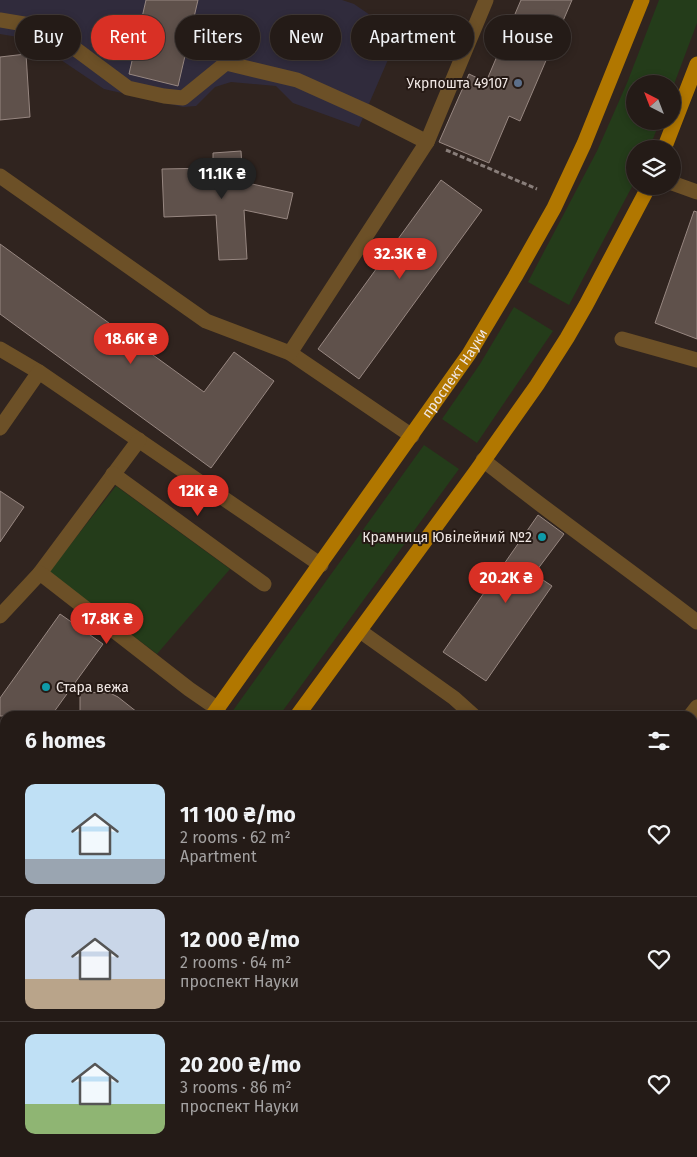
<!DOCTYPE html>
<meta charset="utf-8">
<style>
body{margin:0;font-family:"Fira Sans",sans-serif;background:#2c2420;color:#f1f3f6;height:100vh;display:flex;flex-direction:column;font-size:19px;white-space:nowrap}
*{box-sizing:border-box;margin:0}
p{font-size:16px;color:#a3a1a1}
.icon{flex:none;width:28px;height:28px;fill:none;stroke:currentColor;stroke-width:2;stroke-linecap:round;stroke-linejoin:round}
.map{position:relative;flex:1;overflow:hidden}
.details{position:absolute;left:0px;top:711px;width:698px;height:446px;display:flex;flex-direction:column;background:#241b17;border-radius:15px 15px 0 0;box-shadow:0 2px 8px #0003,0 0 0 1px #413936}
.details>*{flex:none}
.top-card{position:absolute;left:15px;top:15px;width:668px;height:45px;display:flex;gap:10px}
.needle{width:32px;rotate:318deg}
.controls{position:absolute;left:626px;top:75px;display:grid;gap:10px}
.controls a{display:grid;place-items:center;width:55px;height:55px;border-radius:50%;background:#241b17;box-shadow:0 2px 8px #0003,0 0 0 1px #413936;font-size:25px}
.price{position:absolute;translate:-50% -42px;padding:0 11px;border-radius:18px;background:#d93025;color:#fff;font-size:16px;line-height:32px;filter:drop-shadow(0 1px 2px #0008)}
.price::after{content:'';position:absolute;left:50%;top:30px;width:15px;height:11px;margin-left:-8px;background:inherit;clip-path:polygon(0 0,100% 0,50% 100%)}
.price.current{background:#222;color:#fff}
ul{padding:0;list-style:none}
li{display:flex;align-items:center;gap:15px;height:125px;padding:0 25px}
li+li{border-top:1px solid #413936}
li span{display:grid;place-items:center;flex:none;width:140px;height:100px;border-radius:10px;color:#555}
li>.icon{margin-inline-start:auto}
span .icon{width:60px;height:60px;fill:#fffc;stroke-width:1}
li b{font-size:21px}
h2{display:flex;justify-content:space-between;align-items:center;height:60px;padding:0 25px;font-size:21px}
.tag{padding:0 18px;border-radius:22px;background:#241b17;box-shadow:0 2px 8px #0003,0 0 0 1px #413936;font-size:18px;line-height:45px}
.tag.current{background:#d93025;color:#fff}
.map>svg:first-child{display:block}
.education{fill:#302b3c}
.green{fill:#243c1a}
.building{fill:#5f514b;stroke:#978781}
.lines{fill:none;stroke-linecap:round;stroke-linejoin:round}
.path{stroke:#897e7a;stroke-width:3;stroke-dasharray:5 2.5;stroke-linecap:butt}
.service{stroke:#6c5027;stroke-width:15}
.minor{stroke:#6c5027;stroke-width:15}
.primary{stroke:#b17700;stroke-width:15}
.service-dot{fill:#5c6f8a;stroke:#261a15;stroke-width:2}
.culture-dot{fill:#0f9aa8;stroke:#261a15;stroke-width:2}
.labels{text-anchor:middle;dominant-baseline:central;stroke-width:4;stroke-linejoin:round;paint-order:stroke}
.poi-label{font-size:14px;fill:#f0e7e4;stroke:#261a15;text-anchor:end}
.street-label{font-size:14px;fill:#f0e7e4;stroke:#261a15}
</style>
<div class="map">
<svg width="697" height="1157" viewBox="0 0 697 1157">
<rect width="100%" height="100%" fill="#30241f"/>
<!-- education -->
<g class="education">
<polygon points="0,0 342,0 354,4 386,26 393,48 359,127 293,103 276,86 231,82 215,87 196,106 183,107 104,89 30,39 0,34"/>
<polygon points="692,838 697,841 697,1129 693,1135"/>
<polygon points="451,1153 451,1152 680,1153 677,1157 448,1157"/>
</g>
<!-- green -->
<g class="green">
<polygon points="659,0 697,0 697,23 673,87 672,84 635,84 635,121 660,121 649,149 635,149 635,181 569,305 528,282 597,151 627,83"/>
<polygon points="514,307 553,331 477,443 442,419 480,364"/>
<polygon points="424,445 459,469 279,716 229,716"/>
<polygon points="116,486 230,569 157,654 49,572"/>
<polygon points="5,815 5,850 0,847 2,842 0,840 0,818"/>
<path d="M 0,855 C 6,864 7,875 0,884 Z"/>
</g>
<!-- building -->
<g class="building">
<polygon points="146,0 198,0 178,86 129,74"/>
<polygon points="521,0 572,0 520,121 509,116 489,163 439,142 469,74 486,82"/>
<polygon points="26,54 30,117 0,120 0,57"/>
<polygon points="241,151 243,182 293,193 287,219 244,210 247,259 219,260 216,215 164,217 162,169 213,168 213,153"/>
<polygon points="441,180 482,210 359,379 318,349"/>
<polygon points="694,211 697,212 697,339 655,323"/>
<polygon points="0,244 204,392 234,352 274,381 211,468 0,314"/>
<polygon points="0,491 24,507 0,542"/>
<polygon points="538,515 564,534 534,574 552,586 486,681 443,652"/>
<polygon points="60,614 103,644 51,716 0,716 0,698"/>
<polygon points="80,692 110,693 118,697 142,716 80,716"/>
</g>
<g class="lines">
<!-- path -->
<g class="path">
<polyline points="446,150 537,189"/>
<polyline points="0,773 5,777"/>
<polyline points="692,932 697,926"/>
<polyline points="682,1157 685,1152"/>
</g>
<!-- service -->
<g class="service">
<polyline points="0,20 36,26 54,33 128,88 164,96 183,98 226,63 297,80 366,111 427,142"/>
<polyline points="0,176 206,321 290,353 412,436"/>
<polyline points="672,183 697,192"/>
<polyline points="622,339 697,360"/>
<polyline points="0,349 39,372"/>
<polyline points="290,353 427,142 486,0"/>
<polyline points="0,428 39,372 321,565"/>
<path d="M 483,460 C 553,516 626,567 697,622"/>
<polyline points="40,573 139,440"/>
<polyline points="360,631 454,698 474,716"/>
<polyline points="690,716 697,707"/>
<polyline points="692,824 697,828"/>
<polyline points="692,1120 697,1114"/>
<polyline points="321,1157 323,1152"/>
</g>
<!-- minor -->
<g class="minor">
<polyline points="113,474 264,584"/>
<polyline points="0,616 40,573 189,689 218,709"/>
<polyline points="0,1072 5,1075"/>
</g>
<!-- primary -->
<g class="primary">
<polyline points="664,149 697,64"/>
<path id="s1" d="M 212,716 L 469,354 L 515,277 L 554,208 L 584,144 L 642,0"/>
<polyline points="297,716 477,470 537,385 567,338 586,305 649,186"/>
<polyline points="0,1008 5,1001"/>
<polyline points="0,1129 5,1122"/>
</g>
</g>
<!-- markers -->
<circle class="service-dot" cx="518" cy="83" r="5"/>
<g class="culture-dot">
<circle cx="542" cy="537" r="5"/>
<circle cx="46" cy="687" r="5"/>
</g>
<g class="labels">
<!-- poi labels -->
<g class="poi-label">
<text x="508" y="83">Укрпошта 49107</text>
<text x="532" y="537">Крамниця Ювілейний №2</text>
<text x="56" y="687" text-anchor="start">Стара вежа</text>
</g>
<!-- street labels -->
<g class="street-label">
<text stroke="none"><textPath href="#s1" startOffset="420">проспект Науки</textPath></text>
</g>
</g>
</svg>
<div class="controls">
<a><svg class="needle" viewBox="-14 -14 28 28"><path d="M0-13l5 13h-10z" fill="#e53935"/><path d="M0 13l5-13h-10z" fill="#a3a1a1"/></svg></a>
<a><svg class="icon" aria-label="layers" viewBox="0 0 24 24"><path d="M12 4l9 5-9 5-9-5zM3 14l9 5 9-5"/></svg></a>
</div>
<b class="price current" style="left:222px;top:200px">11.1K ₴</b>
<b class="price" style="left:400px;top:280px">32.3K ₴</b>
<b class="price" style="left:131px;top:365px">18.6K ₴</b>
<b class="price" style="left:198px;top:517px">12K ₴</b>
<b class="price" style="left:506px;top:604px">20.2K ₴</b>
<b class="price" style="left:107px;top:645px">17.8K ₴</b>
<div class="top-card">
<a class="tag">Buy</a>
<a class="tag current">Rent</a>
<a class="tag">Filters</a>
<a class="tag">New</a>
<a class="tag">Apartment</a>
<a class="tag">House</a>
</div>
<section class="details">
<h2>6 homes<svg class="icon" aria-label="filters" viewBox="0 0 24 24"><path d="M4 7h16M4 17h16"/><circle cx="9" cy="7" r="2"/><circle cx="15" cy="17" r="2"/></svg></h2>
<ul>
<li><span style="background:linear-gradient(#bfe0f5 75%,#9aa5b1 0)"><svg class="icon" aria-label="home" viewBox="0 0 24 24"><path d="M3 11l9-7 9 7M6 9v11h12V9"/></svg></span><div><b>11 100 ₴/mo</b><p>2 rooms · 62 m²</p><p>Apartment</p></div><svg class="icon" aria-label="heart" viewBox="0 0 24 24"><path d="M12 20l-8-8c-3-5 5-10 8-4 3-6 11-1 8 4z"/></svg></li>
<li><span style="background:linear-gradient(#c9d6e8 70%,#b9a48a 0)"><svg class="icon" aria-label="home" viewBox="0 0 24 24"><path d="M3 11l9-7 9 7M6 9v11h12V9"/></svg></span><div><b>12 000 ₴/mo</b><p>2 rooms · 64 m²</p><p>проспект Науки</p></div><svg class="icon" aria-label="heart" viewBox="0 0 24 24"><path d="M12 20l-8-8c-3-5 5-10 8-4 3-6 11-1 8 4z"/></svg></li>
<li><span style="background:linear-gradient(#bfe0f5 70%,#8fb573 0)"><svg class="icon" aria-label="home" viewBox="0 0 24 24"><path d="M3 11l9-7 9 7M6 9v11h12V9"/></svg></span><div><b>20 200 ₴/mo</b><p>3 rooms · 86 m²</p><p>проспект Науки</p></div><svg class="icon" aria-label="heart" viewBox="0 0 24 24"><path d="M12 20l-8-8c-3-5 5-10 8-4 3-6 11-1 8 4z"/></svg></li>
</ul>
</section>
</div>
